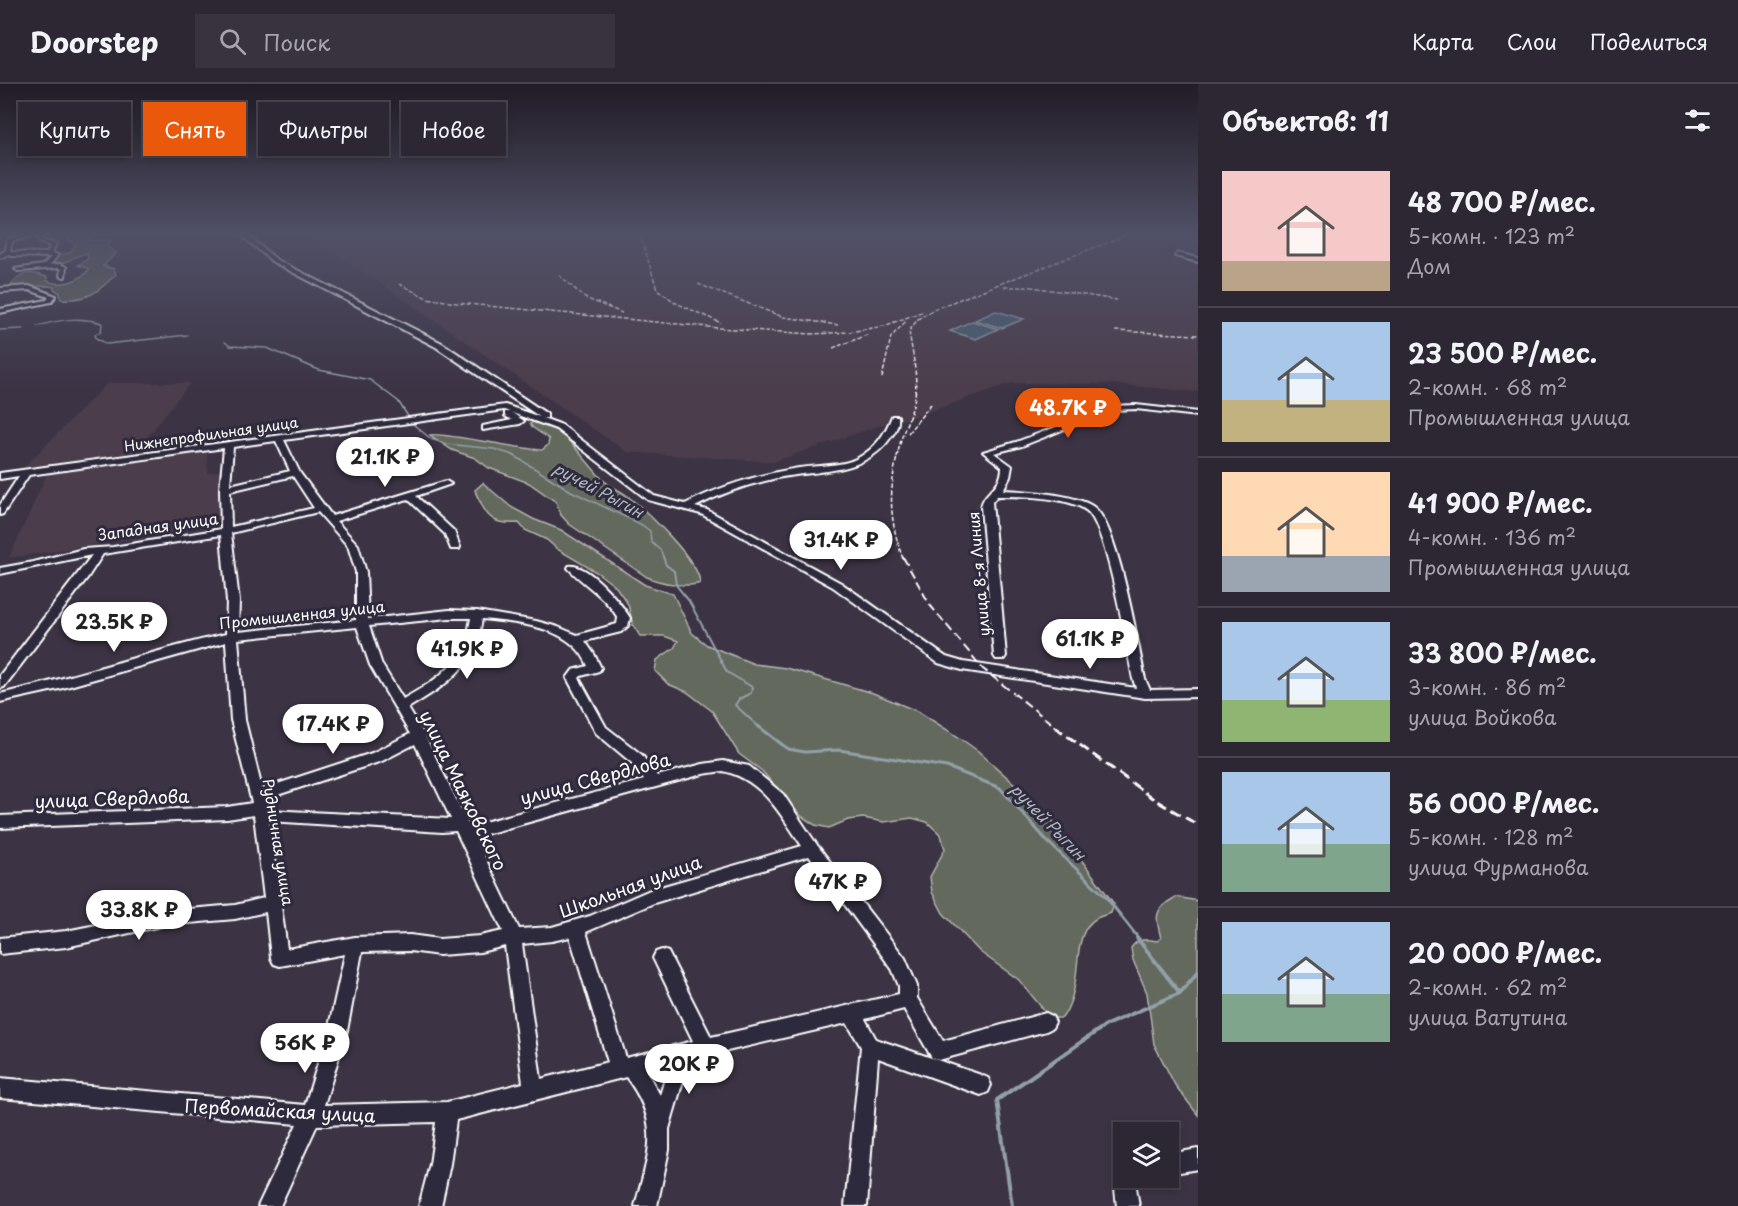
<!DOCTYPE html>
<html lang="ru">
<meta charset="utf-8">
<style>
body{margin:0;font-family:"Playpen Sans",sans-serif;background:#39323f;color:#f1f3f6;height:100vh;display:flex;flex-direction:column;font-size:22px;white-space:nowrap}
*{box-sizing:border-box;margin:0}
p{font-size:20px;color:#a7a5ac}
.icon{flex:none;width:33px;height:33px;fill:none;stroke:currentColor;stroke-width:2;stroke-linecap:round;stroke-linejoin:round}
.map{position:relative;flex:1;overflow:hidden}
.side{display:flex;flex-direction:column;background:#2d2633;width:540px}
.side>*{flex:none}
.top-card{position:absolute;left:18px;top:18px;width:570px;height:54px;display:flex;gap:12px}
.fabs{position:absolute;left:1113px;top:1038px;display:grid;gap:12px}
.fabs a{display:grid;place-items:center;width:66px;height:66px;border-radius:0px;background:#2d2633;box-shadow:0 3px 9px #0003,0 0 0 2px #48434e;font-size:30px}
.price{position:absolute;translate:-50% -51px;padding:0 14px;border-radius:21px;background:#fff;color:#222;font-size:20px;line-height:39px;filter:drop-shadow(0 2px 3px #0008)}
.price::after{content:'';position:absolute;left:50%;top:36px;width:18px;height:14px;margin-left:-9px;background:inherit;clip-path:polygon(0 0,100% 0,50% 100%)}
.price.selected{background:#ea580c;color:#fff}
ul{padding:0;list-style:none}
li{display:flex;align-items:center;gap:18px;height:150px;padding:0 24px}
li+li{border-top:2px solid #48434e}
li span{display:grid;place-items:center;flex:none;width:168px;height:120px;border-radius:0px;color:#555}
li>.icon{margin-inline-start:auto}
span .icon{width:72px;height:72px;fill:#fffc;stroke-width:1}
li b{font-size:26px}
h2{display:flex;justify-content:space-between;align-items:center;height:72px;padding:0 24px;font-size:26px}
.pill{padding:0 21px;border-radius:0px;background:#2d2633;box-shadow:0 3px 9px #0003,0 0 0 2px #48434e;font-size:21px;line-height:54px}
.pill.selected{background:#ea580c;color:#fff}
header{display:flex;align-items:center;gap:36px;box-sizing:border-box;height:84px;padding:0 30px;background:#2d2633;border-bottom:2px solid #48434e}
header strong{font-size:28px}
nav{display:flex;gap:33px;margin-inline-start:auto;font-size:21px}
.search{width:420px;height:54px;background:#39323f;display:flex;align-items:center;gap:15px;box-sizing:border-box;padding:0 21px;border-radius:0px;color:#a7a5ac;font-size:22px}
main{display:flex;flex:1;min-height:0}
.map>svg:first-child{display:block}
.built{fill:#4b3e4c}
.green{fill:#64695c;stroke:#b2b4ae;stroke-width:1.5}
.water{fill:#496172;stroke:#92a0aa;stroke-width:1.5}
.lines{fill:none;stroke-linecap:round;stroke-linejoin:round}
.stream-far3{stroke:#92a0aa;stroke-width:1.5}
.stream-far2{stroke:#92a0aa;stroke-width:2}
.stream-far1{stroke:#92a0aa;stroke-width:3}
.stream{stroke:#92a0aa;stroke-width:4}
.minor-casing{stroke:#fff;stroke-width:4}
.minor{fill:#2f2a3d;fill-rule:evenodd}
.rail-far2{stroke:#fff;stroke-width:1.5;stroke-dasharray:4.5 2;stroke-linecap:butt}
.rail-far1{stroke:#fff;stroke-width:2;stroke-dasharray:9 4.5;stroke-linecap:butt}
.rail{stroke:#fff;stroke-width:3;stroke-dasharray:11 5;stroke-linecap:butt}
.labels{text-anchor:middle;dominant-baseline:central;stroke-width:6;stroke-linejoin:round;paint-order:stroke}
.far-street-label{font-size:14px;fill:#fff;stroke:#2f2a3d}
.street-label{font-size:15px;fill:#fff;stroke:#2f2a3d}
.water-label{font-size:16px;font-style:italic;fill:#adb8c0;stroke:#2f2a3d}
.near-street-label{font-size:18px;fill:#fff;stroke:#2f2a3d}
</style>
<header>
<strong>Doorstep</strong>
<div class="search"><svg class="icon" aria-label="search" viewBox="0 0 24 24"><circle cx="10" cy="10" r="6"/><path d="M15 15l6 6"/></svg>Поиск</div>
<nav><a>Карта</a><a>Слои</a><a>Поделиться</a></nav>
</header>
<main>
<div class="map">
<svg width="1198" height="1122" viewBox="0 0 1198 1122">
<rect width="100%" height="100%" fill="#3c3344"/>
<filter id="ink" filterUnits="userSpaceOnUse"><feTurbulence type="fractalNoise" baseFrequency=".0167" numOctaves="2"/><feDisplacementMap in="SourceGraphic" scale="12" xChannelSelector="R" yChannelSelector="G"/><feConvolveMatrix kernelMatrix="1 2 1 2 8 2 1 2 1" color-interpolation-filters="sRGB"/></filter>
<g filter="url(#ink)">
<!-- built -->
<g class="built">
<polygon points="308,150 1198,150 1198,171 1169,163 1170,164 1157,169 1198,180 1198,308 1111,300 1011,299 914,333 884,340 773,378 627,368"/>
<polygon points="108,299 190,299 135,369 24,383"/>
<polygon points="207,368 208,389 221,387 220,441 9,474 47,390"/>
</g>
<!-- green -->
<g class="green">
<path d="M 62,150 L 93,150 L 87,156 L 110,157 L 107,162 L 116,169 L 103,182 L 114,185 L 116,190 C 98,208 88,217 61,215 L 60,209 L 54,205 L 54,203 L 49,202 L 9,203 C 22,186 28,187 47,193 L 47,197 C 62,203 80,197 89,185 L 78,181 L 88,175 L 87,169 C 73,171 66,182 52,181 L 57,172 L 71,168 L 75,161 Z"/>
<path d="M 533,338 C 563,339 584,377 603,396 C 611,403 622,407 630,414 C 647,428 700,478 700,499 C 687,504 660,499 647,493 L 569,440 L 561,431 L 556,418 L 529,399 L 489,384 L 475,374 L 452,366 L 430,351 C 438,347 523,366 542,366 L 548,361 L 549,355 L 532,343 L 530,340 Z"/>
<path d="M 483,399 L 511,423 L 533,435 L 561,446 L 645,501 L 673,510 L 692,549 L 707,561 L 754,580 L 786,584 L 873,609 L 919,628 L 957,652 L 978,667 L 1046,728 L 1114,820 L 1111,829 C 1101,832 1093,834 1087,843 C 1072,864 1083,905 1062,934 L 1053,934 L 1047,930 L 1019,896 L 980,868 L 943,829 L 932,808 L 930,793 L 945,765 L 941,751 L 927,738 L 912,734 L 884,738 L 863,734 L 848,736 L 829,744 L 815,741 L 801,732 L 762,687 L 739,670 L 712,627 L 687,608 L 668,600 L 655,587 L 657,576 L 674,564 L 678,557 L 664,552 L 640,552 L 633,541 L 628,520 L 616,503 L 598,489 L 557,465 L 547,456 L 525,446 L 519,439 C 499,440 489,438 481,419 C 478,414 476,411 475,406 Z"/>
<path d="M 1176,813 L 1198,817 L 1198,1031 L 1175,1001 L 1154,960 L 1147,909 L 1133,876 L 1131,864 C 1137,854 1147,855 1157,857 L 1161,854 C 1155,831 1154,825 1176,813 Z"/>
</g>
<!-- water -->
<g class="water">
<polygon points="996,227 1024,235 1002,244 975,236"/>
<polygon points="972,237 998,245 976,255 950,247"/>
</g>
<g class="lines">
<!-- stream-far3 -->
<g class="stream-far3">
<path d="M 37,242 C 60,236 78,232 102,239 L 101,248 L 95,250 L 96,254 L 107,260 L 187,251"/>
<polyline points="0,246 23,245"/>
<polyline points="225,258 230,262 267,264 319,286 370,296 398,317 413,340 431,355 446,360 494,365 513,371 571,407 642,441 650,447 651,458 661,467 664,475"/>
</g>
<!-- stream-far2 -->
<polyline class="stream-far2" points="663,473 666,481 674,487 676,501 689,517 727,588 752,603 751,609 739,615 735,621 759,643"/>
<!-- stream-far1 -->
<polyline class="stream-far1" points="758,642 788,665 805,668 839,666 947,683 1000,704 1049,759 1106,813 1139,855"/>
<!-- stream -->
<g class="stream">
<polyline points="1137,854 1180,909"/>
<polyline points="1012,1122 997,1016 1106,941 1180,909 1198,888"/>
</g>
<!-- minor casing -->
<g class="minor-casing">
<g id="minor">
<path d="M 27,150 L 42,150 L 43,156 L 56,160 L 52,169 L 58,171 L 50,181 L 60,180 L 66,183 L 65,193 L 60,192 L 61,185 L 59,184 L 18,187 L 15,185 L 43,181 L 51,173 L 11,172 L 9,170 L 0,174 L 0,170 L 6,166 L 7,155 ZM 37,151 L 39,158 L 51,162 L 47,169 L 10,168 L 12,157 Z"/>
<path d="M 240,150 L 246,150 L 277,176 L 442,259 L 547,330 L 547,334 L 543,334 L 562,341 L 654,412 L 685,420 C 721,402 760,390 799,384 C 818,381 841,383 858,374 C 876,364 885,350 892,332 L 898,332 C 899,340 896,347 891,353 C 864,393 815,385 773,395 C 746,401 720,410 695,423 L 707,426 L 841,499 L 946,573 L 963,578 L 1136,604 L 1133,595 C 1127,565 1107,443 1087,427 C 1069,413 1021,412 997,412 L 992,418 L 1006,572 L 1004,575 L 996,575 L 994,572 L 981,423 C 984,406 1002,404 1002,383 L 983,368 L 1016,358 L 1112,322 L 1136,321 L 1198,328 L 1198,332 L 1136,325 L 1113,326 L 1022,362 L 994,369 L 1012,382 L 1010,393 L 1003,406 C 1024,407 1081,410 1096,425 C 1119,447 1138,560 1145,595 L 1150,606 L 1198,605 L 1198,613 L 1145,614 L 962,586 L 938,579 L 833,503 L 701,430 L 648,416 L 556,345 L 504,326 L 284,356 L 300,389 L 332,432 L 443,398 L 446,397 L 451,400 L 416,412 L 454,447 L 460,463 L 459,465 L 451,465 L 445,450 L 408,415 L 336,437 L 358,461 L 366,488 L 368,535 L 449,526 L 477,527 L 536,537 L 558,543 L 577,551 L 617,540 L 618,534 C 605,512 585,502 568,484 L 569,482 C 588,479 621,519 630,534 L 628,542 L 621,548 L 585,557 L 594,570 L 601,584 L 599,587 L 581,592 L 579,594 L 606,643 L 642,671 L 657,692 L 703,680 L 723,677 L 749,682 L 783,710 L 817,761 L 905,874 L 917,902 L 917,914 L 943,957 L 1046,929 L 1052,932 L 1055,938 L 1052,944 L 1046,947 L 939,976 L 932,974 L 904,925 L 865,935 L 876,955 L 981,991 L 988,994 L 991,1001 L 988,1008 L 981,1011 L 878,974 L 867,1122 L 845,1122 L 861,963 L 847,939 L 689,976 L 669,1045 L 669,1066 L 657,1122 L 635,1122 C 649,1069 662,1040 626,993 L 456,1036 L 450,1080 L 441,1122 L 419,1122 L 430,1080 L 436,1038 L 317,1041 L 280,1122 L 258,1122 L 297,1040 L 0,1014 L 0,994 L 305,1021 L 328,947 L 345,870 L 280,882 L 274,880 L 271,874 L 266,828 L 235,835 L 166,841 L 66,863 L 0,870 L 0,854 L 66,847 L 166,827 L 235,821 L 264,814 L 254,731 L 227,735 L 0,744 L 0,732 L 227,723 L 252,719 L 231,636 L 226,558 L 59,605 L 0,618 L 0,610 C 76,593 150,567 226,550 L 227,517 L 221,451 L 103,470 L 88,493 L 4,603 L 0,604 L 0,591 L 92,471 L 0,490 L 0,484 L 33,478 L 83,465 L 113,463 L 221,445 L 220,405 L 224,364 L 29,391 L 3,430 L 0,431 L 0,421 L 19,392 L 0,395 L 0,389 L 505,321 L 540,333 L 436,263 L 273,178 ZM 276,357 L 290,387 L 230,401 L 233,363 ZM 293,392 L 314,424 L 231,443 L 230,407 ZM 318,428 L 348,462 L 356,488 L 356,536 L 238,548 L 239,517 L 231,449 ZM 449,534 L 471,534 C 464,579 440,594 403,615 L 382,581 L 369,542 ZM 482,535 C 519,539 572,542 588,582 L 573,586 L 567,594 L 596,649 L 632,679 L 644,696 L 469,742 L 425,652 L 408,624 C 447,601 475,583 482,535 ZM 357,543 L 370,581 L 410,650 L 372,669 L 262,705 L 245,636 L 238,555 ZM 415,660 L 451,735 L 268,726 L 265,715 L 382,677 ZM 723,687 C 762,695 781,731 802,762 L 650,806 L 590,832 L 552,843 L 519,845 L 475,753 L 703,690 ZM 269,737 L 442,748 L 456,747 L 503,847 L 480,852 L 439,855 L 410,851 L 355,853 L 287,865 ZM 809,772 L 892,885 L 899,902 L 899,910 L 711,953 L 668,868 L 662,866 L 656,868 L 653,874 L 693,957 L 626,974 L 586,848 L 654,819 ZM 570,853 L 608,978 L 541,995 L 522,860 L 552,857 ZM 505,862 L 523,999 L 447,1018 L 324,1021 L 347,947 L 362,868 L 410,867 L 439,871 L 480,868 ZM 669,982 L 660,1011 L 646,987 Z"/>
<polygon points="1177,169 1198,174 1198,178 1175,172"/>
<polygon points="29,202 56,212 51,218 0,229 0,225 47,216 49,213 29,206 0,208 0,204"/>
<polygon points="505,328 511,328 524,337 520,340 483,346 483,342 512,336 505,332"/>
<polygon points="1198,1065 1198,1085 1168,1090 1168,1070"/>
<path d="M 1124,1087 L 1124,1094 L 1141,1094 L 1136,1103 L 1139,1122 L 1117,1122 C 1116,1109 1111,1095 1124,1087 Z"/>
</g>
</g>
<!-- minor -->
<use href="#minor" class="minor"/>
<!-- rail-far2 -->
<g class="rail-far2">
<polyline points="640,150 657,205 676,219 721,239"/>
<polyline points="559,191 585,214 622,229"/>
<polyline points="399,200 427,214 457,219 719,244 812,250 849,248 884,242 924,227"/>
<polyline points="698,200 783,233 838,241"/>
<polyline points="1004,203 1032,203 1117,216"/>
<polyline points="1115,247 1198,251"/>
<polyline points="833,264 867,251"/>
<polyline points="882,294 891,253 907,236"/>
<polyline points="908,349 931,320"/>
<path d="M 903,475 C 887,430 889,403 901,356 C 905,341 913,327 915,312 C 918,290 912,268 909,247 L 918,235 L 934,225 L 1130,150"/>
</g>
<!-- rail-far1 -->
<polyline class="rail-far1" points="903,473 930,521 983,585 1056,643"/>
<!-- rail -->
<polyline class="rail" points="1054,642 1155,716 1198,741"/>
</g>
</g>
<!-- sky -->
<linearGradient id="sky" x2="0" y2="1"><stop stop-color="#211c25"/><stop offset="0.49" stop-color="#505067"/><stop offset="1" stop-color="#505067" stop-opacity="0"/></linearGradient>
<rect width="1198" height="307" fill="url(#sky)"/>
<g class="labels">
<!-- far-street labels -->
<g class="far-street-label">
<text transform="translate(211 350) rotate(-8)">Нижнепрофильная улица</text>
</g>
<!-- street labels -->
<g class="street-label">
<text transform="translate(158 442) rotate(-8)">Западная улица</text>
<text transform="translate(978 490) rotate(-95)">улица 8-я Линия</text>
<text transform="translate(302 530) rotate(-6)">Промышленная улица</text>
<text transform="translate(279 758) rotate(81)">Рудничная улица</text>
</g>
<!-- water labels -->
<g class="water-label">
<text transform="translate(599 405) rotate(28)">ручей Рыгин</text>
<text transform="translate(1049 737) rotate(46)">ручей Рыгин</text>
</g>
<!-- near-street labels -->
<g class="near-street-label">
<text transform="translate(595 694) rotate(-15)">улица Свердлова</text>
<text transform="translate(464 706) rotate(64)">улица Маяковского</text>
<text transform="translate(112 714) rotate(-2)">улица Свердлова</text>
<text transform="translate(630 802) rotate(-20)">Школьная улица</text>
<text transform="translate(280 1026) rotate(3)">Первомайская улица</text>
</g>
</g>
</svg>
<div class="fabs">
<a><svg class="icon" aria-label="layers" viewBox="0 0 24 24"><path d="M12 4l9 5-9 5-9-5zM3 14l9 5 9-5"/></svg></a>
</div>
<b class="price selected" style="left:1068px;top:355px">48.7K ₽</b>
<b class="price" style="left:385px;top:404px">21.1K ₽</b>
<b class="price" style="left:841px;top:487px">31.4K ₽</b>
<b class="price" style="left:114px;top:569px">23.5K ₽</b>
<b class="price" style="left:1090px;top:586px">61.1K ₽</b>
<b class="price" style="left:467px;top:596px">41.9K ₽</b>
<b class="price" style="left:333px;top:671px">17.4K ₽</b>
<b class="price" style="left:838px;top:829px">47K ₽</b>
<b class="price" style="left:139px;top:857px">33.8K ₽</b>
<b class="price" style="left:305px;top:990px">56K ₽</b>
<b class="price" style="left:689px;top:1011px">20K ₽</b>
<div class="top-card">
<a class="pill">Купить</a>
<a class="pill selected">Снять</a>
<a class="pill">Фильтры</a>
<a class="pill">Новое</a>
</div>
</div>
<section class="side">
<h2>Объектов: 11<svg class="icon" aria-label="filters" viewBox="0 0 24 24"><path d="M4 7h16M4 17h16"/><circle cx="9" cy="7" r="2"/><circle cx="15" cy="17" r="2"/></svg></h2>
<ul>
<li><span style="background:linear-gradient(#f6c9c9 75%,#b9a48a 0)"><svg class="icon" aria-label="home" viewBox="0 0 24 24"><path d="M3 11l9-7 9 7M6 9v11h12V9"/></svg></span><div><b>48 700 ₽/мес.</b><p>5-комн. · 123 m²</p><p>Дом</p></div></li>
<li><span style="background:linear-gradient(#a9c7e8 65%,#c2b280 0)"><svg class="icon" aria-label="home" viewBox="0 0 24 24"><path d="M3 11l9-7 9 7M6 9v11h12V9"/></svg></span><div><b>23 500 ₽/мес.</b><p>2-комн. · 68 m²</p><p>Промышленная улица</p></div></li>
<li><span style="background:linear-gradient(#ffd9b3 70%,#9aa5b1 0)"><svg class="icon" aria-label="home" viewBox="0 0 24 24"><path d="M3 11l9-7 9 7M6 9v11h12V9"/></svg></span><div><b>41 900 ₽/мес.</b><p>4-комн. · 136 m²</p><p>Промышленная улица</p></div></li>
<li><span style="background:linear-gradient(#a9c7e8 65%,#8fb573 0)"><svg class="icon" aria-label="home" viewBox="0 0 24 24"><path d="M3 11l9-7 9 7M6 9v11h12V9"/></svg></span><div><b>33 800 ₽/мес.</b><p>3-комн. · 86 m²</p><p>улица Войкова</p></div></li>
<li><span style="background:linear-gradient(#a9c7e8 60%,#7fa58c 0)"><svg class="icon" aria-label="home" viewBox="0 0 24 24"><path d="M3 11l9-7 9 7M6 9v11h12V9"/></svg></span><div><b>56 000 ₽/мес.</b><p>5-комн. · 128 m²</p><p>улица Фурманова</p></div></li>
<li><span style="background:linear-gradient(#a9c7e8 60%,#7fa58c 0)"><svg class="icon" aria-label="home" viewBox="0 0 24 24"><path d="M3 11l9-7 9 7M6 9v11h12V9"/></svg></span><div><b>20 000 ₽/мес.</b><p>2-комн. · 62 m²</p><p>улица Ватутина</p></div></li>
</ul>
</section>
</main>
